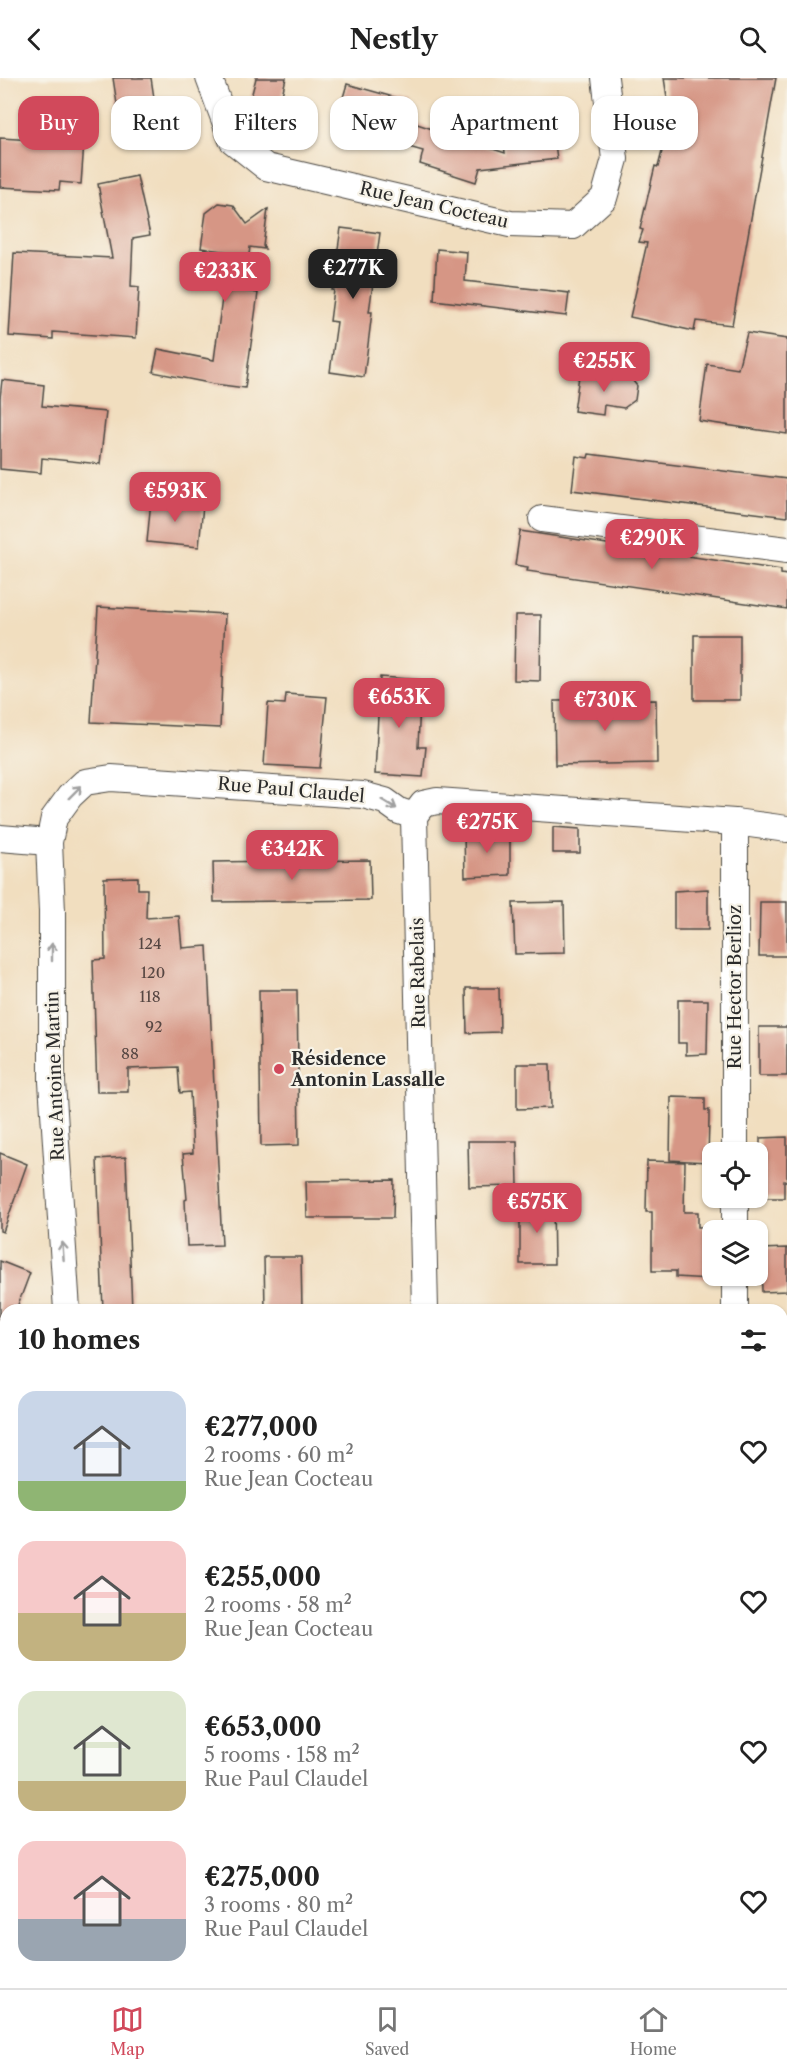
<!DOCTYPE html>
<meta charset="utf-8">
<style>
body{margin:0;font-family:"Libre Caslon Text",serif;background:#f6f6f6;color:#222;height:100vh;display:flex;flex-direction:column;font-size:22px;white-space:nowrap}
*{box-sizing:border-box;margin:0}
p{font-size:20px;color:#767676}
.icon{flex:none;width:33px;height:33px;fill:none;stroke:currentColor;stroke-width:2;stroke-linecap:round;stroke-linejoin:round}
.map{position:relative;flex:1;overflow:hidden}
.details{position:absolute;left:0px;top:1226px;width:788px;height:686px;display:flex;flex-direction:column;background:#fff;border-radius:18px 18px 0 0;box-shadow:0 2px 4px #0004}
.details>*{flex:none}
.hud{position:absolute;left:18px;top:18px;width:752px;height:54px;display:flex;gap:12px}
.controls{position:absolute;left:702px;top:1064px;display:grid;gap:12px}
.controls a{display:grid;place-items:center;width:66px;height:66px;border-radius:12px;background:#fff;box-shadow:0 2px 4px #0004;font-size:30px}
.price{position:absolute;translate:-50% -51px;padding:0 14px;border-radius:12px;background:#d1495b;color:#fff;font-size:20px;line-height:39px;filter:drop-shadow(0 2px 3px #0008)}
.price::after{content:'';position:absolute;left:50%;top:36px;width:18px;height:14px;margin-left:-9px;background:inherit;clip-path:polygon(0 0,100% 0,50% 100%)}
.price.selected{background:#222;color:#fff}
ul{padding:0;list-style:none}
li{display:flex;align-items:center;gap:18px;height:150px;padding:0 18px}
li span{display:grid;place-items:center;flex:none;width:168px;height:120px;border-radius:18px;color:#555}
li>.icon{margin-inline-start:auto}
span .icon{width:72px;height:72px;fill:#fffc;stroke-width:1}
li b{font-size:26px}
h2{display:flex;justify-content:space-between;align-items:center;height:72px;padding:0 18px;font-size:26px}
.pill{padding:0 21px;border-radius:18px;background:#fff;box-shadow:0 2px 4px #0004;font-size:21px;line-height:54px}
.pill.selected{background:#d1495b;color:#fff}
header{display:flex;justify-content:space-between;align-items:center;height:78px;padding:0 18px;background:#fff;font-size:27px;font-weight:700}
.tabs{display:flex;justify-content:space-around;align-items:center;height:84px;border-top:2px solid #e0e0e0;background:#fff;font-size:16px;color:#767676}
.tabs a{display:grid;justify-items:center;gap:3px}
.tabs .selected{color:#d1495b}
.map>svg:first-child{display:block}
.building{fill:#d69685}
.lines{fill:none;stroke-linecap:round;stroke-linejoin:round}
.street-casing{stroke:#494641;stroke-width:28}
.street{stroke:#fff;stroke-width:26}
.rail-casing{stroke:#2b2b2b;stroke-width:7}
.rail{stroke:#f7f3e8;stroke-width:4.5;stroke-dasharray:14;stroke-linecap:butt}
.oneway{stroke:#a0a0a0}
.poi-dot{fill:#d1495b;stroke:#f7f3e8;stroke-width:2}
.labels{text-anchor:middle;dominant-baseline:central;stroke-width:4.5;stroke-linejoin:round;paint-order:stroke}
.number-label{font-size:15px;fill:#564642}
.street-label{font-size:18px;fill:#2b2b2b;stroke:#f7f3e8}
.poi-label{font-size:18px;font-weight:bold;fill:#2b2b2b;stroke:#f7f3e8;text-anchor:start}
</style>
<header><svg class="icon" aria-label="back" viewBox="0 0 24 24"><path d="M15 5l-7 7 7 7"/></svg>Nestly<svg class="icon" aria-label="search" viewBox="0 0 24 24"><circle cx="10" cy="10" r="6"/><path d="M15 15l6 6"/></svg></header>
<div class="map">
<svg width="787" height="1910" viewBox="0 0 787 1910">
<rect width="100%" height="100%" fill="#f7f3e8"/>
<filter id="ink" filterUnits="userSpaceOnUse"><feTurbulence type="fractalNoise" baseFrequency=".0167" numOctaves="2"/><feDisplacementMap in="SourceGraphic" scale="12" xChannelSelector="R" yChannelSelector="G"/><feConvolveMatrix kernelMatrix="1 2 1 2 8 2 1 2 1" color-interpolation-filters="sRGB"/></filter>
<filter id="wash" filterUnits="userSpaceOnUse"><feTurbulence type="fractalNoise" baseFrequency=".008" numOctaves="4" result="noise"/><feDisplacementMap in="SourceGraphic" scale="24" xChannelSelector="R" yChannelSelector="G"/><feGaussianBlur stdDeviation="1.35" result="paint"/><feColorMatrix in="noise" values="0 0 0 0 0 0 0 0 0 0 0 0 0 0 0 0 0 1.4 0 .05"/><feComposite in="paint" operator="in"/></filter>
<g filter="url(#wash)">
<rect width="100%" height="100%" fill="#f1debf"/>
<g id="blocks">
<!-- building -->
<g class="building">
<polygon points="113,0 151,0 158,47 121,52"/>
<polygon points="256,0 286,0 278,34 249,27"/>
<polygon points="664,0 776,0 732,247 696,243 694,253 630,239 647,165 639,164 643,152 640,151 655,88 658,89 666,58 664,33 669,32"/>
<polygon points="347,6 411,24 405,42 505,75 503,54 520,51 520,45 552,42 557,81 480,90 476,104 420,86 423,73 374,59 377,51 337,40"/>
<polygon points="0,60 84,65 81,106 60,104 59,112 0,109"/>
<polygon points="137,98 150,157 133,160 131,208 139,209 136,260 53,254 53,261 9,258 14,175 112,180 98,106"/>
<polygon points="219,125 233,127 247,146 268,131 263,168 265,171 250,169 244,213 258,215 245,310 214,306 153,294 158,271 214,282 228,174 201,170 206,135"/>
<polygon points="341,150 380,155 369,234 372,234 364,299 330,294 337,244 330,243 334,212 332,212"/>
<polygon points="437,171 467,174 465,203 569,215 566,238 434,222"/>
<polygon points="747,255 787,261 787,356 699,343 707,286 738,291"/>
<polygon points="608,295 629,298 637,308 635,322 624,330 604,327 603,337 574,333 579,298 607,301"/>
<polygon points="2,302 44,307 42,328 106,334 100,386 42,380 41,395 0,391 0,320"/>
<polygon points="589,376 787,401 787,439 572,412 576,378 588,380"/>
<polygon points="151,422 203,427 199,469 147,464"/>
<polygon points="520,453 781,492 781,496 787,497 787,531 527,493 528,489 515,487"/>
<polygon points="98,529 225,536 220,650 91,644"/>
<polygon points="515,537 541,537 540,603 514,602"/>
<rect x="694" y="557" width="46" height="65"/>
<polygon points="380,599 421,602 418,669 426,669 423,699 375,696"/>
<polygon points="286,616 327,619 320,690 264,687 268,625 285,626"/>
<polygon points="656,622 657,685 555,687 554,623"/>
<polygon points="553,749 580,751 580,775 553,775"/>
<polygon points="510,754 510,797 465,799 464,755"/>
<polygon points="370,782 371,822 214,824 213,784"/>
<polygon points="138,799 138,811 147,811 146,840 179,838 182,870 207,868 222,1167 187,1168 185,1122 187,1121 183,1076 193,1075 190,1014 180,1015 178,989 128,991 128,1014 97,1014 93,882 105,881 104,800"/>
<polygon points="708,811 708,852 674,852 674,813"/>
<polygon points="564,824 565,875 515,876 513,825"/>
<polygon points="760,824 787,824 787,878 759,878"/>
<polygon points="466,910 499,910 500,954 467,955"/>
<polygon points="259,912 297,912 299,1067 261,1068"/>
<polygon points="678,922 708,922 707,976 686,977 686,965 678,965"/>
<rect x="759" y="949" width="28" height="49"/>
<polygon points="517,986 550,986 551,1030 517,1031"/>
<polygon points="671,1019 705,1020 705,1032 709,1032 709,1040 708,1084 670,1082"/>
<polygon points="787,1059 787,1103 784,1103 784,1120 760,1120 760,1060"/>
<polygon points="468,1063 517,1063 518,1108 469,1109"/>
<polygon points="0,1075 27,1086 3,1154 0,1153"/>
<polygon points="126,1079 132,1232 103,1232 97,1081"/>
<polygon points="647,1083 685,1084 684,1134 698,1134 698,1149 709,1149 709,1201 676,1199 676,1193 652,1193 652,1134 646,1134"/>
<polygon points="394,1102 393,1140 307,1140 306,1103"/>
<polygon points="553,1125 554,1186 520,1186 520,1126"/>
<polygon points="787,1170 787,1213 762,1214 761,1171"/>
<polygon points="264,1179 301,1179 302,1232 265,1232"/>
<polygon points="0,1183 30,1195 16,1232 6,1232 6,1257 2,1268 0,1268"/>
</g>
</g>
</g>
<g filter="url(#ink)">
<use href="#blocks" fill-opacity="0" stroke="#494641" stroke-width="1.5"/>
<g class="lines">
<!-- street casing -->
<g class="street-casing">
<g id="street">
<polyline points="209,0 232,62 266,89 510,146 573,148 604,120 615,81 605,0"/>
<polyline points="542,441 787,472"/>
<polyline points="414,738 425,1232"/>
<polyline points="414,738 423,726 437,723 735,744 787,751"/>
<polyline points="735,744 735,1074"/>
<polyline points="0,760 49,764"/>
<polyline points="735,1119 735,1152"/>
<polyline points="735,1197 735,1232"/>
<polyline points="67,1232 52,1004 52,834 49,764 54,740 70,718 85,704 111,700 363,717 385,723 399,733 414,738"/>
<polyline points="0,1365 6,1366"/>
<polyline points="782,1496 787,1496"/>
</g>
</g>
<!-- street -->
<use href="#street" class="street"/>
<!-- rail casing -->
<g class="rail-casing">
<g id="rail">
<polyline points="0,1598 6,1599"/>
<polyline points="0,1630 6,1631"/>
<polyline points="0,1646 6,1647"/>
<polyline points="0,1674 6,1675"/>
<polyline points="782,1691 787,1691"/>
<polyline points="0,1693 6,1694"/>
<polyline points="782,1715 787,1715"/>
<polyline points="782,1731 787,1731"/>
<polyline points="782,1761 787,1761"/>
<polyline points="782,1781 787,1781"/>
</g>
</g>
<!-- rail -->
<use href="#rail" class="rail"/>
</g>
<!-- one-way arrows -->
<defs><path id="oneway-shaft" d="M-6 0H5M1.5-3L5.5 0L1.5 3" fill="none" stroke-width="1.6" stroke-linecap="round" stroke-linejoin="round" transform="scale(1.5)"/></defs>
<g class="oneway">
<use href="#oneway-shaft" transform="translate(75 714) rotate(-45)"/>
<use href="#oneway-shaft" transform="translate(389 726) rotate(31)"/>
<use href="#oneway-shaft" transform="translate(52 874) rotate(-90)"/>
<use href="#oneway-shaft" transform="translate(63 1173) rotate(-94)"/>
</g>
</g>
<!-- markers -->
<circle class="poi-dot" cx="279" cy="991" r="6"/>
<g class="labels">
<!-- number labels -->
<g class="number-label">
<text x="150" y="865">124</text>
<text x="153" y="894">120</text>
<text x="150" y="918">118</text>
<text x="154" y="948">92</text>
<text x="130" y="975">88</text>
</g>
<!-- street labels -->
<g class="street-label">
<text transform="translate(434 127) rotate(13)">Rue Jean Cocteau</text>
<text transform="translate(291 712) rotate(5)">Rue Paul Claudel</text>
<text transform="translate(418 895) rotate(-91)">Rue Rabelais</text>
<text transform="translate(735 909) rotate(-90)">Rue Hector Berlioz</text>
<text transform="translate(55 998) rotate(-92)">Rue Antoine Martin</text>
</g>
<!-- poi labels -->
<g class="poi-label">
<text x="291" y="981">Résidence<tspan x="291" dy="21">Antonin Lassalle</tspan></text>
</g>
</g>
</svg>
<div class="controls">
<a><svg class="icon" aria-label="locate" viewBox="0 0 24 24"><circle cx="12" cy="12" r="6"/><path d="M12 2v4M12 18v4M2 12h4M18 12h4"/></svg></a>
<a><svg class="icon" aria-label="layers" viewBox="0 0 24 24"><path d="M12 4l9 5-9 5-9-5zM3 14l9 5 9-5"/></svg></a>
</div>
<b class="price selected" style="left:353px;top:222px">€277K</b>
<b class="price" style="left:225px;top:225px">€233K</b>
<b class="price" style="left:604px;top:315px">€255K</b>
<b class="price" style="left:175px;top:445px">€593K</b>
<b class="price" style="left:652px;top:492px">€290K</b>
<b class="price" style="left:399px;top:651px">€653K</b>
<b class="price" style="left:605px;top:654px">€730K</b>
<b class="price" style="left:487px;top:776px">€275K</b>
<b class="price" style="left:292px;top:803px">€342K</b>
<b class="price" style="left:537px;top:1156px">€575K</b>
<div class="hud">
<a class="pill selected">Buy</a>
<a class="pill">Rent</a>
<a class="pill">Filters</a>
<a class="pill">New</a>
<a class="pill">Apartment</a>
<a class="pill">House</a>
</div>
<section class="details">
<h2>10 homes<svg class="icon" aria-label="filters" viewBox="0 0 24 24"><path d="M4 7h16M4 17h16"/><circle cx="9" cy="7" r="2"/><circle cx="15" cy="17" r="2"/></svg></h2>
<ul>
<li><span style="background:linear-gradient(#c9d6e8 75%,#8fb573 0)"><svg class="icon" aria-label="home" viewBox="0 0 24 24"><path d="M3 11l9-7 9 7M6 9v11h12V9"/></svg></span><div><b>€277,000</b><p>2 rooms · 60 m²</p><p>Rue Jean Cocteau</p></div><svg class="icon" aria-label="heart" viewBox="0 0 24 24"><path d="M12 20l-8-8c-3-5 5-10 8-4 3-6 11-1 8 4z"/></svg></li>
<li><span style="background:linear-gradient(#f6c9c9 60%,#c2b280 0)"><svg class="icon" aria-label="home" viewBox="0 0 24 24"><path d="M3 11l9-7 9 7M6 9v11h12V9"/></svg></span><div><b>€255,000</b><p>2 rooms · 58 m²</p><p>Rue Jean Cocteau</p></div><svg class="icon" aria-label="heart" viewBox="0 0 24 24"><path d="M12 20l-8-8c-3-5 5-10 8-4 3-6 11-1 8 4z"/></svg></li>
<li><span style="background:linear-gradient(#dfe7d0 75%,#c2b280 0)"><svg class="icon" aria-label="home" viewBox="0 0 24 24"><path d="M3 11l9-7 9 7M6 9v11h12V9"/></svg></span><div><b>€653,000</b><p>5 rooms · 158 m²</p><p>Rue Paul Claudel</p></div><svg class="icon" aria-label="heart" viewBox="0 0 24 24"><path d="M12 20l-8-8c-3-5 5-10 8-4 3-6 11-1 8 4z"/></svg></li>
<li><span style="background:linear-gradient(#f6c9c9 65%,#9aa5b1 0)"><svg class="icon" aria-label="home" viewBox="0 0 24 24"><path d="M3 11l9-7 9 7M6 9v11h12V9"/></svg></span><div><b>€275,000</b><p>3 rooms · 80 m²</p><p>Rue Paul Claudel</p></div><svg class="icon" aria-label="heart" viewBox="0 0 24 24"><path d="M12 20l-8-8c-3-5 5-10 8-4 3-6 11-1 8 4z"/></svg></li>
</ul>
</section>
</div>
<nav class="tabs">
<a class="selected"><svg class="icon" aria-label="map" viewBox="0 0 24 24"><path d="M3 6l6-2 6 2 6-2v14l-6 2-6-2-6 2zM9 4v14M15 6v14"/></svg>Map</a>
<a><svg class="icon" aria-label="saved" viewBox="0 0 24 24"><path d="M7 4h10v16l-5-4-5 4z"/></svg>Saved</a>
<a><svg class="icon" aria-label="home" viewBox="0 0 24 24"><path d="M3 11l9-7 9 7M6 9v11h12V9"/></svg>Home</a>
</nav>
